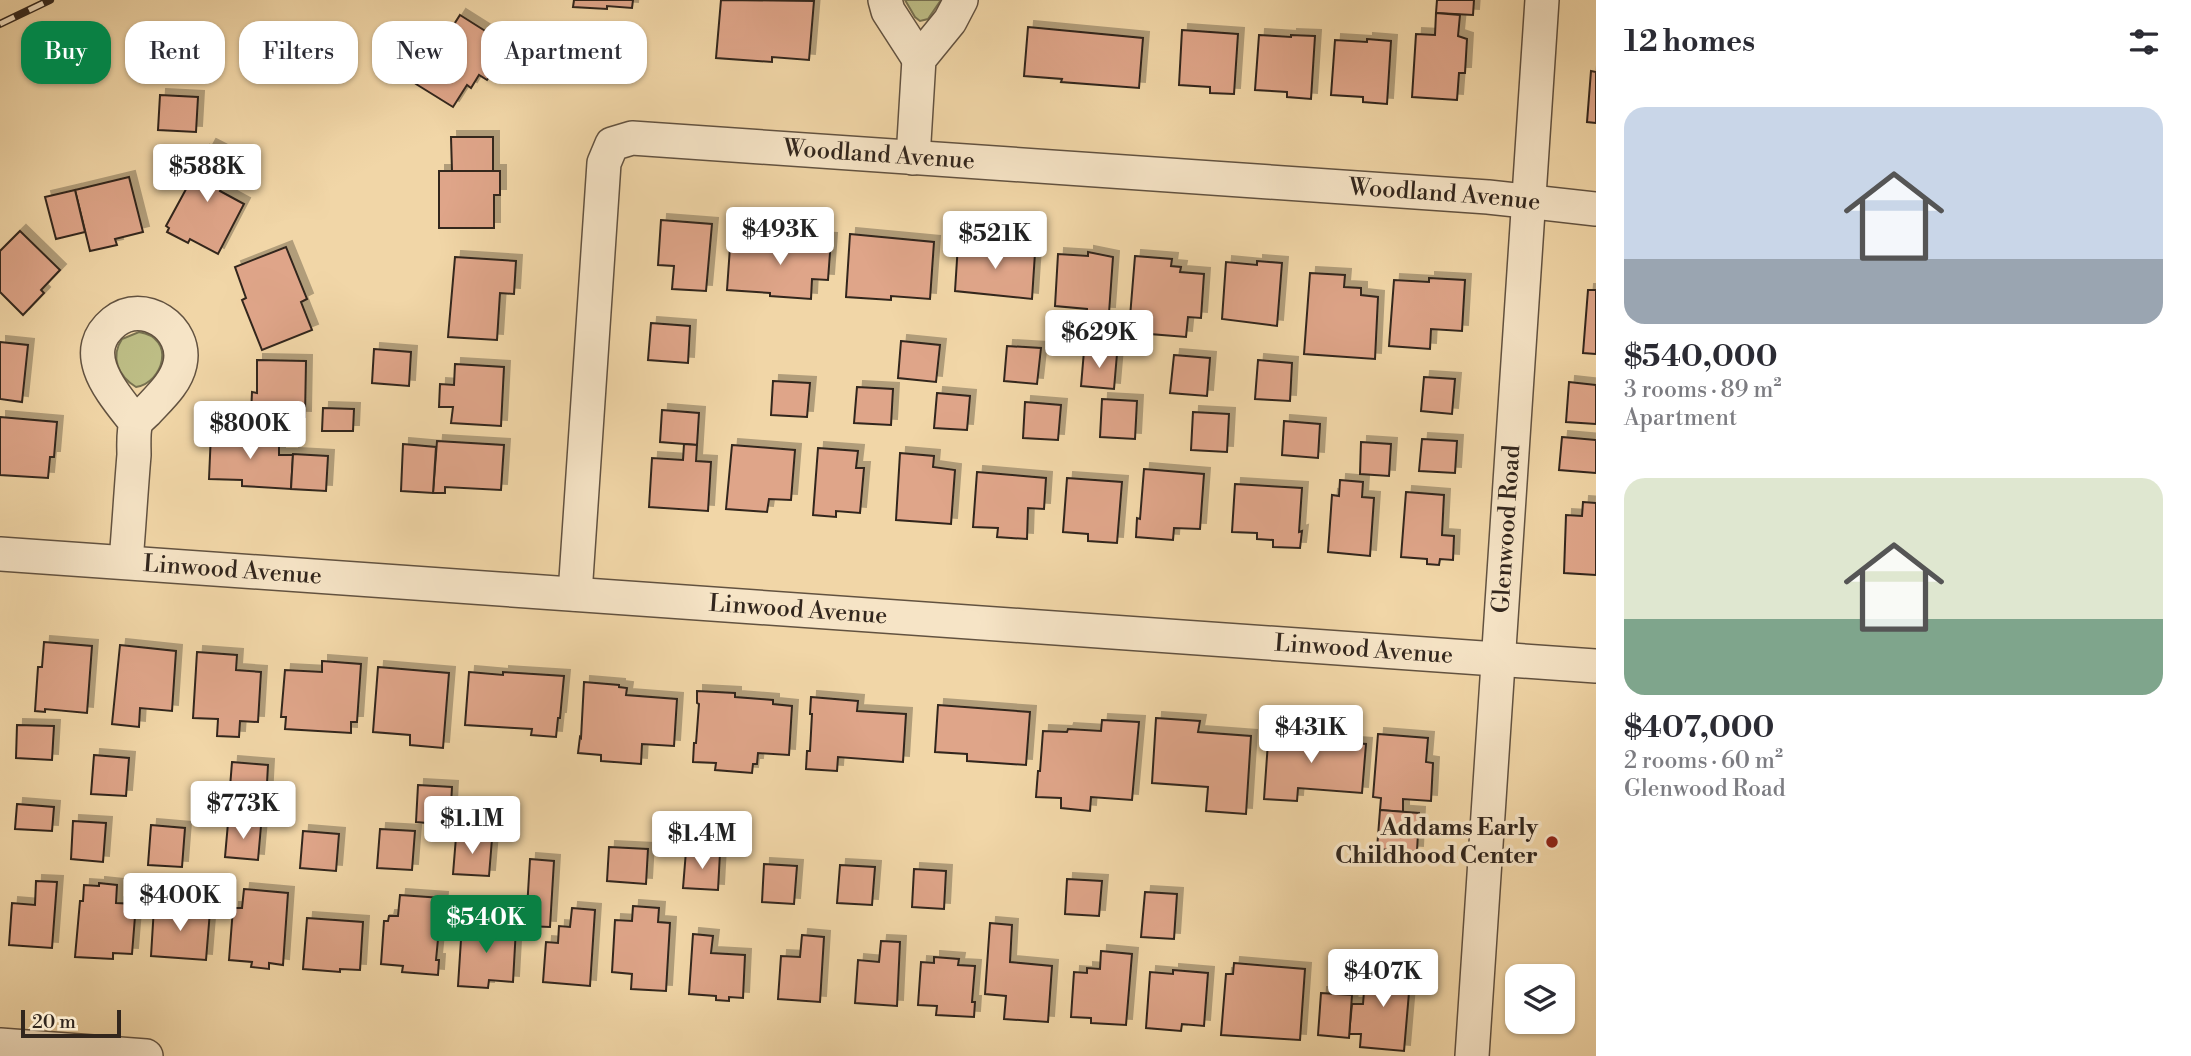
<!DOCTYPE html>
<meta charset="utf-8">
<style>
body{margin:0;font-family:"Libre Bodoni",serif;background:#f7f7f7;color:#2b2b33;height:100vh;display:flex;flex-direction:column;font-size:26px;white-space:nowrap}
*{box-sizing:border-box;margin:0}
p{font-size:23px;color:#7c7c81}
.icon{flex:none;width:38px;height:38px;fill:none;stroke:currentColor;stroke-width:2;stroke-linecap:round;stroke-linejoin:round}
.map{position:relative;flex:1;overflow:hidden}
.panel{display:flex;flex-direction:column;background:#fff;width:595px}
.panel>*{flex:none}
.top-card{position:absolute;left:21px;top:21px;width:665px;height:63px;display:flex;gap:14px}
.controls{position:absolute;left:1505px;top:964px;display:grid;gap:14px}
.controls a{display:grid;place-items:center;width:70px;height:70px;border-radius:14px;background:#fff;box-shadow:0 2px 5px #0004;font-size:35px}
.scale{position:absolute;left:21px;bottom:18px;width:100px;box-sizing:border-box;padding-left:7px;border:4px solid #32261d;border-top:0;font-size:19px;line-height:24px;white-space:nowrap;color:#32261d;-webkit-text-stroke:5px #f6e4c6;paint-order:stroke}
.price{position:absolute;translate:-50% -60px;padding:0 16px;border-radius:7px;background:#fff;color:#222;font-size:23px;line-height:46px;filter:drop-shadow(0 2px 4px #0008)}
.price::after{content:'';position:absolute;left:50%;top:42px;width:21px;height:16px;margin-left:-10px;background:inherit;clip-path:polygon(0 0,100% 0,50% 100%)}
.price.current{background:#0b8043;color:#fff}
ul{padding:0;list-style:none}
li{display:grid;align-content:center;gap:14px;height:371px;padding:0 28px}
li span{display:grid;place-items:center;height:217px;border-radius:21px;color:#555}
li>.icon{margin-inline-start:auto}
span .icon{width:126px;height:126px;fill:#fffc;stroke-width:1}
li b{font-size:30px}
h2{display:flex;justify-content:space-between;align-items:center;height:84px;padding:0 28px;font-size:30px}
.chip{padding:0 24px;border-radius:21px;background:#fff;box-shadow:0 2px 5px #0004;font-size:24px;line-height:63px}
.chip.current{background:#0b8043;color:#fff}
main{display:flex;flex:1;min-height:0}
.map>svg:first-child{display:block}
.green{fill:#bdbd85;stroke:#787251;stroke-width:2}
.building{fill:#dfa589;stroke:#32261d;stroke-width:2;filter:url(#shadow)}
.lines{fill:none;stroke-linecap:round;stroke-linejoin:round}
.minor-casing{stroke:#625240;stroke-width:36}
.minor{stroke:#f6e4c6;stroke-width:33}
.rail-casing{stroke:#32261d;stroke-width:8}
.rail{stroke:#f6e4c6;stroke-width:5;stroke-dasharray:16;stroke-linecap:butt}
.poi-dot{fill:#8f2418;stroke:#f6e4c6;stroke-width:2.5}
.labels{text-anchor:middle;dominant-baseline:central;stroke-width:7;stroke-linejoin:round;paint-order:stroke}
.street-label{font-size:24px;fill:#32261d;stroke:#f6e4c6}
.poi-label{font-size:24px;font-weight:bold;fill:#32261d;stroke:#f6e4c6;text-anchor:end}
</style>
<main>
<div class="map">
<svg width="1596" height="1056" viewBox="0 0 1596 1056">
<defs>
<filter id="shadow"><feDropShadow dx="6" dy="-6" stdDeviation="0" flood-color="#0004"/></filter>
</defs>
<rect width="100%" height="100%" fill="#f1d6a7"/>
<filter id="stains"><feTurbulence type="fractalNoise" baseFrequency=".00286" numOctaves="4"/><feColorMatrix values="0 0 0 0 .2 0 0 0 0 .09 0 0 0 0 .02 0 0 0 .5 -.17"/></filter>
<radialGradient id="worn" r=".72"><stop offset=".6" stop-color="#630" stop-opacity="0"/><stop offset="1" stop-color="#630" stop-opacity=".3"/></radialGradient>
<!-- green -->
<g class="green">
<polygon points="905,0 941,0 928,19 920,21 915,17"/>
<path d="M 139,332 C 177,338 163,383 136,387 C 118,376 110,357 122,339 Z"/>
</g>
<!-- building -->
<g class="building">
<polygon points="574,0 633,0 632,8 607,6 607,9 573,7"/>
<polygon points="721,0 814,1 809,60 772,57 772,62 716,58"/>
<polygon points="1437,0 1474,0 1473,15 1436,13"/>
<polygon points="1436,13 1460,15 1458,36 1467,39 1465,73 1459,73 1457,100 1412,97 1416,34 1435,35"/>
<polygon points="460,15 509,46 487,80 479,75 471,88 467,85 453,107 416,84"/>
<polygon points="1028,27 1143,38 1139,88 1061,82 1062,79 1024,76"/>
<polygon points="1182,30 1238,34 1234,94 1210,93 1210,87 1179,85"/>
<polygon points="1259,35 1291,37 1291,35 1315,36 1311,99 1287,97 1287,92 1255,90"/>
<polygon points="1367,39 1391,41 1387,104 1363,102 1363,97 1331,95 1335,40 1367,42"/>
<polygon points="1591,71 1596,72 1596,123 1587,122"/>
<polygon points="160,95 198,97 196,132 158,130"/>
<polygon points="451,137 493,137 493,171 452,171"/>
<polygon points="210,145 237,159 220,191 244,204 218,254 190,239 188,243 167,232 169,228 166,226"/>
<polygon points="439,171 500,171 500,195 494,195 494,228 439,228"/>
<polygon points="129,177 143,232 115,239 117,245 90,251 75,190"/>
<polygon points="75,190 85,232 56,239 45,197"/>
<polygon points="661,220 712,224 706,291 672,289 674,266 658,265"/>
<polygon points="20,231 60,270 41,290 44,293 23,315 0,292 0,251"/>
<polygon points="850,234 934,242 930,299 891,296 891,300 846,297"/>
<polygon points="763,236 831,239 828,280 812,279 811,299 770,296 770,293 727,290 730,247 762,250"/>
<polygon points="958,244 1032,248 1031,253 1035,253 1032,299 955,291"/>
<polygon points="286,247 307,299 301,302 312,330 262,350 242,300 246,298 235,267"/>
<polygon points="1088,252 1113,257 1109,313 1087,312 1087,309 1055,306 1058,254 1088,256"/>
<polygon points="1135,256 1172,259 1171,266 1181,267 1180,272 1204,274 1201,318 1188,317 1186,337 1150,334 1151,318 1130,317"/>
<polygon points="455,257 516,261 514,294 500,293 497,340 448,337"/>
<polygon points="1257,261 1282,263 1277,326 1222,319 1226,262 1257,265"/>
<polygon points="1310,273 1345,275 1344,287 1361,288 1361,295 1378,297 1375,359 1304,354"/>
<polygon points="1429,278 1465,280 1462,331 1431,329 1430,349 1389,346 1394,280 1429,282"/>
<polygon points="1588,290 1596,290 1596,354 1583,353"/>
<polygon points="651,323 690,326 688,363 648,360"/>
<polygon points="901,341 940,345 936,382 898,378"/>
<polygon points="0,342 28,345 22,402 0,399"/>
<polygon points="1007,346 1041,348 1037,384 1004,381"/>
<polygon points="374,349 411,352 409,386 372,383"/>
<polygon points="1084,351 1117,354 1114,389 1081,386"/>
<polygon points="1174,355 1210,358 1207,396 1170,393"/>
<polygon points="257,360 306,361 305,417 251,415 252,392 257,393"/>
<polygon points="1258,360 1292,363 1290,401 1255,399"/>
<polygon points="455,364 504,367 501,426 451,423 453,407 439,407 440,384 454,385"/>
<polygon points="1424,377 1455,379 1452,414 1421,411"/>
<polygon points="773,381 810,383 807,417 771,415"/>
<polygon points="1569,382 1596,385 1596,424 1566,422"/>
<polygon points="857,387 893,389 891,425 854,423"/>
<polygon points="937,393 970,396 967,430 934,428"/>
<polygon points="1102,399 1137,401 1135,439 1100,437"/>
<polygon points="1025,402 1061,405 1058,440 1023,438"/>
<polygon points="323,408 354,409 353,431 322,431"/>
<polygon points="662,410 699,413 697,445 660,442"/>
<polygon points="1193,412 1229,414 1227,452 1191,450"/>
<polygon points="0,417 57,422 54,457 50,457 48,478 0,475"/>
<polygon points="1284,421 1320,424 1318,458 1282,455"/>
<polygon points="211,433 279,437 279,455 293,455 291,489 242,486 242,480 209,479"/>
<polygon points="1562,437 1596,440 1596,473 1559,470"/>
<polygon points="1422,439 1457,441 1455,473 1419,471"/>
<polygon points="437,441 504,445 501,490 445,487 445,493 433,493"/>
<polygon points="1361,442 1391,444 1389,476 1360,474"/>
<polygon points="403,444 436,447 433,493 401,491"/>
<polygon points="684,444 697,445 696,461 711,462 708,511 649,507 652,458 683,460"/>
<polygon points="732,445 795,450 791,500 769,499 767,512 726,509"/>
<polygon points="818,448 858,451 856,468 864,468 860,513 836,511 836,517 813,515"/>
<polygon points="900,453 934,456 933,467 955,470 951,524 896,520"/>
<polygon points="293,454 328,456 326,491 291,489"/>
<polygon points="1144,469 1204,474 1200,529 1174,528 1173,540 1136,537 1137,518 1140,519"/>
<polygon points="977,472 1046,478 1044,509 1028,508 1027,539 997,537 998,528 973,527"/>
<polygon points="1067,478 1122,482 1117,543 1088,541 1088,534 1063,532"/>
<polygon points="1340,480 1363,482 1362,497 1374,498 1370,556 1328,552 1332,495 1339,496"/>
<polygon points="1235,484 1302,488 1299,532 1302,531 1300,548 1273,547 1273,540 1257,539 1257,533 1232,532"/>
<polygon points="1406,492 1444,495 1442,535 1454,536 1453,560 1440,559 1439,565 1427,564 1427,559 1401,557"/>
<polygon points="1583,502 1596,503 1596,575 1564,573 1566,515 1582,516"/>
<polygon points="44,642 92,646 87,713 45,709 45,712 35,711 38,667 42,667"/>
<polygon points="120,645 176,651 172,711 140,708 139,727 112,724"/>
<polygon points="197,652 237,655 236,670 261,672 258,722 240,721 239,737 217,736 218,719 193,718"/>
<polygon points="322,661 361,664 357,722 351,722 351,733 285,729 286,717 281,717 285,670 322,672"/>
<polygon points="378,667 449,673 443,748 410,745 410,735 373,732"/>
<polygon points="469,672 503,675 503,672 564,676 560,718 558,718 556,737 531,735 532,729 465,725"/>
<polygon points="584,682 619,685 619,687 627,688 626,695 677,699 674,746 642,744 641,764 601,761 601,755 578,753 580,737 581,738"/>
<polygon points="697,691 735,693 735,697 773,700 773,704 792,706 789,755 758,753 757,764 753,764 752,773 715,770 716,763 693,762 694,743 696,743 699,704 697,703"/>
<polygon points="811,697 858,701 857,711 906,714 903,762 838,757 837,771 806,769 807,751 810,751 812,714 810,714"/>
<polygon points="938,705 1030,712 1026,765 967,761 967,754 935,752"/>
<polygon points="1156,718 1200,721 1198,732 1251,736 1246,814 1206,811 1208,787 1152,783"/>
<polygon points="1102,720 1139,722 1132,800 1091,797 1090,811 1061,808 1061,798 1036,797 1038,771 1040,771 1043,731 1067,732 1068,729 1101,731"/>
<polygon points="17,725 54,726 52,760 16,758"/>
<polygon points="1269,728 1315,732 1315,740 1366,744 1362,793 1298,788 1297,801 1264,799"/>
<polygon points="1378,734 1428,738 1426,762 1433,763 1431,801 1403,799 1403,812 1380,810 1381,798 1373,797"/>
<polygon points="94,755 129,758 126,796 91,794"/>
<polygon points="232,762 268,765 266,802 229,800"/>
<polygon points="418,785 452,787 450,825 416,822"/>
<polygon points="17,804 54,807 52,831 15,829"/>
<polygon points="1380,810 1419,813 1417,852 1377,849"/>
<polygon points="73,821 106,823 103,862 71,859"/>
<polygon points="228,823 261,826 258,860 225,857"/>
<polygon points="151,825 185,828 182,867 148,865"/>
<polygon points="380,829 415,831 412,870 377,868"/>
<polygon points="303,831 339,834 336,871 300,868"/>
<polygon points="456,837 492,839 489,876 453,874"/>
<polygon points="609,847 648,849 646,884 607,881"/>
<polygon points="686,851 720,853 718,890 683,888"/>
<polygon points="530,859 554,861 550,927 526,926"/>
<polygon points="764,864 797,866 794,904 762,902"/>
<polygon points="840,865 875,867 872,905 837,903"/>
<polygon points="914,869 946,871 944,909 912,907"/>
<polygon points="1067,879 1102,881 1099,916 1065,914"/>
<polygon points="36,881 57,882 52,948 9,945 12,903 35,905"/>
<polygon points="99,883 117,885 116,903 136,904 132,954 113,953 113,959 75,957 80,901 83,901 84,885 99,886"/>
<polygon points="244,889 288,893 283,965 269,963 269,969 251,967 252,962 229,960 233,908 242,908"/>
<polygon points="1145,892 1177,894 1174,939 1141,937"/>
<polygon points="400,895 442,898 436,960 439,960 438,975 402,972 403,966 381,964 384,921 388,921 389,916 398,916"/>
<polygon points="633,906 659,908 658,922 670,923 666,991 631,989 632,974 612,972 615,920 632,921"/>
<polygon points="154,907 210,911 206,960 151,956"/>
<polygon points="572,908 595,910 590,986 543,982 546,942 558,943 559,926 570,927"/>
<polygon points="307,918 363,922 360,970 340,969 340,972 303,969"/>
<polygon points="990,923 1012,925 1010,962 1052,966 1048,1022 1004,1019 1006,996 985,994"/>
<polygon points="462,924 516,928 513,982 489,980 488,988 458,986"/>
<polygon points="693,934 713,936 711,953 745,955 743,998 729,997 729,1001 716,1000 716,996 689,994"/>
<polygon points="802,935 824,937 820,1002 778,999 781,956 800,957"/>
<polygon points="881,941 900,942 897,1006 855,1003 858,960 879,962"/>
<polygon points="1101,951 1132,954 1126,1025 1091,1023 1091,1018 1071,1017 1074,972 1087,973 1087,968 1100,969"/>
<polygon points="934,957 959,959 958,965 975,966 972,1002 975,1002 974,1017 936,1015 937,1006 918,1005 921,962 934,963"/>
<polygon points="1234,963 1305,969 1300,1040 1221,1035 1226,974 1233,974"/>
<polygon points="1366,966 1411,969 1404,1051 1360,1047 1361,1034 1349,1034 1352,1004 1363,1004"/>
<polygon points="1173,970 1208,973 1204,1026 1182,1024 1181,1031 1146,1028 1150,972 1173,974"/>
<polygon points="1321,993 1352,995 1349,1038 1318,1035"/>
</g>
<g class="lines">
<!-- minor casing -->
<g class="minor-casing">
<g id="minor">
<polyline points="885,0 888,11 919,59"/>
<polyline points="913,158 919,59 950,21 961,0"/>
<path id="s1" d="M 0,554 L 1596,666"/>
<path d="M 126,561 C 129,526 131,490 134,455 C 134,446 133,431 136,423 C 138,419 144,414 147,411 C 160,397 176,383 180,364 C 188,328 143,298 114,322 C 75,354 115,395 136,423"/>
<path id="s2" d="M 575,594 L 604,163 L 612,144 L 632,138 L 1488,197 L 1596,209"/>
<polyline points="0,1045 146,1056"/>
<path id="s3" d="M 1472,1056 L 1542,0"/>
</g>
</g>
<!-- minor -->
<use href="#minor" class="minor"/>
<!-- rail casing -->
<g class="rail-casing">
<polyline id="rail" points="0,24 50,0"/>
</g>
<!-- rail -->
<use href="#rail" class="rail"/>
</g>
<!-- markers -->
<circle class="poi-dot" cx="1552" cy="842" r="7"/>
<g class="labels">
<!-- street labels -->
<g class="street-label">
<text stroke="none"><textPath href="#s2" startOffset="721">Woodland Avenue</textPath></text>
<text stroke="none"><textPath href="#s2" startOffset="1288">Woodland Avenue</textPath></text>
<text stroke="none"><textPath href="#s3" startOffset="528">Glenwood Road</textPath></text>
<text stroke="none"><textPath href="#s1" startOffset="233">Linwood Avenue</textPath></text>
<text stroke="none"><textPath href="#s1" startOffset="800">Linwood Avenue</textPath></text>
<text stroke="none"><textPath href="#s1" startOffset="1367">Linwood Avenue</textPath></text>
</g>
<!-- poi labels -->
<g class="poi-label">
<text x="1538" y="828">Addams Early<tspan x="1538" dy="28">Childhood Center</tspan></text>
</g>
</g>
<rect width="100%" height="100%" filter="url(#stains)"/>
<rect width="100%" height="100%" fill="url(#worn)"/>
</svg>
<div class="controls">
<a><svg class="icon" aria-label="layers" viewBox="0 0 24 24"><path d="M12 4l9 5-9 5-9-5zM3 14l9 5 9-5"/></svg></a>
</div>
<div class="scale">20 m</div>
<b class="price" style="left:207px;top:204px">$588K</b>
<b class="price" style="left:780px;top:267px">$493K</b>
<b class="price" style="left:995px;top:271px">$521K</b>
<b class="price" style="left:1099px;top:370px">$629K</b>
<b class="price" style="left:250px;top:461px">$800K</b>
<b class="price" style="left:1311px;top:765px">$431K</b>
<b class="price" style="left:243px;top:841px">$773K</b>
<b class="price" style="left:472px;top:856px">$1.1M</b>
<b class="price" style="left:702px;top:871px">$1.4M</b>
<b class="price" style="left:180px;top:933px">$400K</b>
<b class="price current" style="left:486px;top:955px">$540K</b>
<b class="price" style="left:1383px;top:1009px">$407K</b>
<div class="top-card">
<a class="chip current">Buy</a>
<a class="chip">Rent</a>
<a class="chip">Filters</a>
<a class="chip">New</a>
<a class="chip">Apartment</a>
</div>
</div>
<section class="panel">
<h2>12 homes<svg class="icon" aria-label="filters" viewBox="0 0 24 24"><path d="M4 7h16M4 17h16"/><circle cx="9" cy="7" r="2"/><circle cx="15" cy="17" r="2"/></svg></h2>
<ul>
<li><span style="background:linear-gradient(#c9d6e8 70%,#9aa5b1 0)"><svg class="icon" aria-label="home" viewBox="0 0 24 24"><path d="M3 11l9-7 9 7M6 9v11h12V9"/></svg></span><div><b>$540,000</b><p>3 rooms · 89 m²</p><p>Apartment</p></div></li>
<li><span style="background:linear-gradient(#dfe7d0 65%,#7fa58c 0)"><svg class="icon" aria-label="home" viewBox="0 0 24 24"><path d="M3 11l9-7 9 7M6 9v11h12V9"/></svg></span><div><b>$407,000</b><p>2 rooms · 60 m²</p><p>Glenwood Road</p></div></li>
</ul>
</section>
</main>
